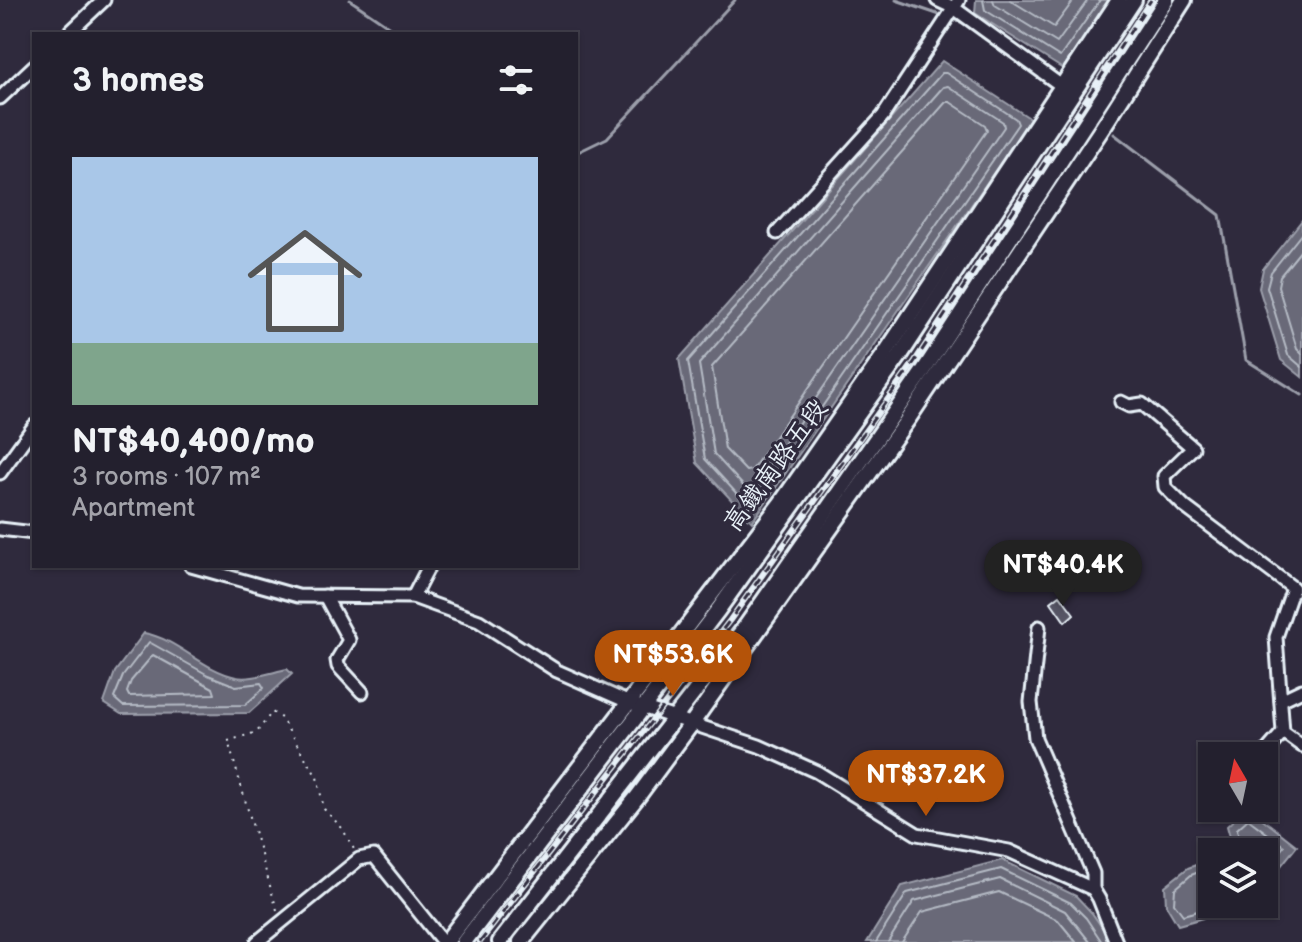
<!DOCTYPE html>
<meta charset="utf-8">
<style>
body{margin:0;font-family:"Balsamiq Sans","LXGW WenKai TC",sans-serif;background:#2b2836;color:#f1f3f6;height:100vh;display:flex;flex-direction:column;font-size:30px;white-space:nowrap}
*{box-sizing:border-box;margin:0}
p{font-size:26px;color:#a3a3aa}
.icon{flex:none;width:44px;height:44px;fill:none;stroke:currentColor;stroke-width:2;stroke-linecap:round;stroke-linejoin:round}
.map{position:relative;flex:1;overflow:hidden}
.sheet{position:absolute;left:32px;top:32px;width:546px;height:536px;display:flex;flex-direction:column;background:#23202e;border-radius:0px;box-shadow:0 2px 6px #0004,0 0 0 2px #403e4a}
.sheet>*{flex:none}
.needle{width:52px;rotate:351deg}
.controls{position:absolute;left:1198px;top:742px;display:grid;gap:16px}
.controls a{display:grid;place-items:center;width:80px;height:80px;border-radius:0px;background:#23202e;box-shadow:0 2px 6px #0004,0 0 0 2px #403e4a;font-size:40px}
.price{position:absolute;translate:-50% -68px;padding:0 18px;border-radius:28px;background:#b45309;color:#fff;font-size:26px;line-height:52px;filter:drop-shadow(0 2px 4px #0008)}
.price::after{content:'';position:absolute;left:50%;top:48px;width:24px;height:18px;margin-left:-12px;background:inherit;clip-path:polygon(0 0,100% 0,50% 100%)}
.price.active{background:#222;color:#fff}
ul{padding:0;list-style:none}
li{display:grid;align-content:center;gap:16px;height:424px;padding:0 40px}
li span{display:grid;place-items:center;height:248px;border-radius:0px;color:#555}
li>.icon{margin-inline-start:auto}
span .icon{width:144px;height:144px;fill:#fffc;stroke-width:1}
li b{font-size:34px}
h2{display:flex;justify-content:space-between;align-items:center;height:96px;padding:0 40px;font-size:34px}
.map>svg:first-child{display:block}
.water{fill:#696978;stroke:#9c9fab;stroke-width:2}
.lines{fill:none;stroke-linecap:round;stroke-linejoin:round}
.shore{stroke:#b5bbc5;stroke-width:2}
.stream{stroke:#9c9fab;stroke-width:3}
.building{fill:#575565;stroke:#e8f1f8;stroke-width:2}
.minor-casing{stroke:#e8f1f8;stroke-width:17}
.major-casing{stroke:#e8f1f8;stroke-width:20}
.path{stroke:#e8f1f8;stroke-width:2;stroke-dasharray:2 6;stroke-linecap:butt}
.minor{stroke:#2f2a3d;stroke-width:11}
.major{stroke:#2f2a3d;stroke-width:14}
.rail-casing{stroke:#e8f1f8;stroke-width:6}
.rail{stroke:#2f2a3d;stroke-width:3;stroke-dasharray:9;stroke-linecap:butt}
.labels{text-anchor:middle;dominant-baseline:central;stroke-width:6;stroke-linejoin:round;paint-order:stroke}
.street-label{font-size:26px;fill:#e8f1f8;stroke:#2f2a3d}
</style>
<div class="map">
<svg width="1302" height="942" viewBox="0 0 1302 942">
<rect width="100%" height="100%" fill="#2f2a3d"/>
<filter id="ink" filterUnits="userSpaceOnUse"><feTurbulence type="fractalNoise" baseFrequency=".0125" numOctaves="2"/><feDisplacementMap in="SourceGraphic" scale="16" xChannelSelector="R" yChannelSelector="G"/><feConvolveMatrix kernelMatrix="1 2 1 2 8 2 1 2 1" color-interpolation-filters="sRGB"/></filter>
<g filter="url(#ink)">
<!-- water -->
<g class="water">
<polygon points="976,0 1110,0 1063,69 975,13"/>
<polygon points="942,61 1031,119 752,522 697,463 679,359"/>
<polygon points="1302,220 1302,377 1281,360 1259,288 1263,269"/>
<path d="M 144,633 C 178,639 202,670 236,677 C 251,680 272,672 287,669 L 292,674 L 249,713 L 121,714 L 104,703 L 115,672 Z"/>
<polygon points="1251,810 1297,846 1268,882 1264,878 1264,852 1238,852 1233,848 1227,826 1242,812"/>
<polygon points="1212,859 1212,904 1242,904 1231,910 1178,925 1166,905 1165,886 1188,868"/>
<polygon points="1002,860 1076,896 1092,913 1112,942 867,942 902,886"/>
</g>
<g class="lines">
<!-- shore -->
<g class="shore">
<polyline points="983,0 985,10 1060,57 1100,0"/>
<polyline points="993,0 995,5 1057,43 1088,0"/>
<polyline points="1010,0 1054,27 1074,0"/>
<polygon points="942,73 946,73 1016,119 1018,124 754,505 749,507 705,459 688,361"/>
<polygon points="948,86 1003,122 1004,127 753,489 748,491 714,454 699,364 943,87"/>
<polygon points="946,102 950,102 985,125 987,130 752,470 746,471 725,449 712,367"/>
<polyline points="1302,233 1271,272 1267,287 1288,355 1302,367"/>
<polyline points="1302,249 1280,276 1278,286 1297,349 1302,354"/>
<polygon points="149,642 208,675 236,686 261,683 264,688 245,705 123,706 114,698 123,676"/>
<polygon points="153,655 213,688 215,694 129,696 127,692 131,681"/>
<polyline points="1242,852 1237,829 1248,819 1284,846 1264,873"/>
<polyline points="1212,867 1191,875 1175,889 1174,903 1183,915 1223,904"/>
<polyline points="876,942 907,893 1001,869 1071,903 1086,918 1102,942"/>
<polyline points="888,942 914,901 1000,879 1065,911 1090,942"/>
<polyline points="902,942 922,912 999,892 1058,920 1076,942"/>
</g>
<!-- stream -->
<g class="stream">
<polyline points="350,0 400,34"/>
<polyline points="896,0 943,16"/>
<polyline points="950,18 969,25"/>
<polyline points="1024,65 1049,85"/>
<polyline points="1114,134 1220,215 1246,360 1302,395"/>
<polyline points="576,153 607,138 735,0"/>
</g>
</g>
<!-- building -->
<polygon class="building" points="1060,595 1074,614 1065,622 1051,602"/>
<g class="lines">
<!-- minor casing -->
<g class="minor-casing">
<g id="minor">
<polyline points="937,0 954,8 1063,87"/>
<polyline points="68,34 104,0"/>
<polyline points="0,98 34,66"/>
<polyline points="777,233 883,116 959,0"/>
<polyline points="1121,402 1129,406 1142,404 1193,448 1164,476 1165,487 1185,507 1293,588 1276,637 1283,732 1302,746"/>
<polyline points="0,473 34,426"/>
<polyline points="0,529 34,533"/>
<polyline points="191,566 298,596 413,597 479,621 557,671 630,703 759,746 817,772 917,834 1009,851 1093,889 1099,899 1116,942"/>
<polyline points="325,596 349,640 337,660 338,666 362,692"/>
<polyline points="413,597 429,566"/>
<polyline points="1039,627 1031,702 1035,738 1093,873 1093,889"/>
<polyline points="1281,700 1302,690"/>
<polyline points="1262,756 1283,732"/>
<polyline points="257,942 359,859 374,856 443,942"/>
</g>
</g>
<!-- major casing -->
<g class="major-casing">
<g id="major">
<polyline points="446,942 781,503 886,352 1119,0"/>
<polyline points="464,942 718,610 901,354 1134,0"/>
<polyline points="500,942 746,626 922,373 1166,0"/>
<polyline points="521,942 638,796 692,723 908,419 1101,130 1184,0"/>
</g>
</g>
<!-- path -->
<polyline class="path" points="277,910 228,741 257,732 272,712 281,718 317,777 324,809 342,828 355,851"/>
<!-- minor -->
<use href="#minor" class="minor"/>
<!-- major -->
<use href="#major" class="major"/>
<!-- rail casing -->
<g class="rail-casing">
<polyline id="rail" points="480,942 730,620 915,361 1151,0"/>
</g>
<!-- rail -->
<use href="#rail" class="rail"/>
</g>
</g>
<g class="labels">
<!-- street labels -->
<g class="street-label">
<text transform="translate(776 466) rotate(-54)">高鐵南路五段</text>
</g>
</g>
</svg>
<div class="controls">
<a><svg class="needle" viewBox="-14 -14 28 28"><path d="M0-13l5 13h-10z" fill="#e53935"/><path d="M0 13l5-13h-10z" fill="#a3a3aa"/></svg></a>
<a><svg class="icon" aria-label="layers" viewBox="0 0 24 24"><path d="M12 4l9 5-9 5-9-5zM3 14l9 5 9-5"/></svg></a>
</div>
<b class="price active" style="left:1063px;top:608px">NT$40.4K</b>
<b class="price" style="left:673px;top:698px">NT$53.6K</b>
<b class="price" style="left:926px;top:818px">NT$37.2K</b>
<section class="sheet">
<h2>3 homes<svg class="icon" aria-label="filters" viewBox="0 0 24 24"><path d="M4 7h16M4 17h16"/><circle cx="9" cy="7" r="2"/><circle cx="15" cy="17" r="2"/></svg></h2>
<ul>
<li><span style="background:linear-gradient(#a9c7e8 75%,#7fa58c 0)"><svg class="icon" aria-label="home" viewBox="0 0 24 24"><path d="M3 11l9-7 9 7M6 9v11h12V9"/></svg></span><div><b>NT$40,400/mo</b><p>3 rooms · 107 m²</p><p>Apartment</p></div></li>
</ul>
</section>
</div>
